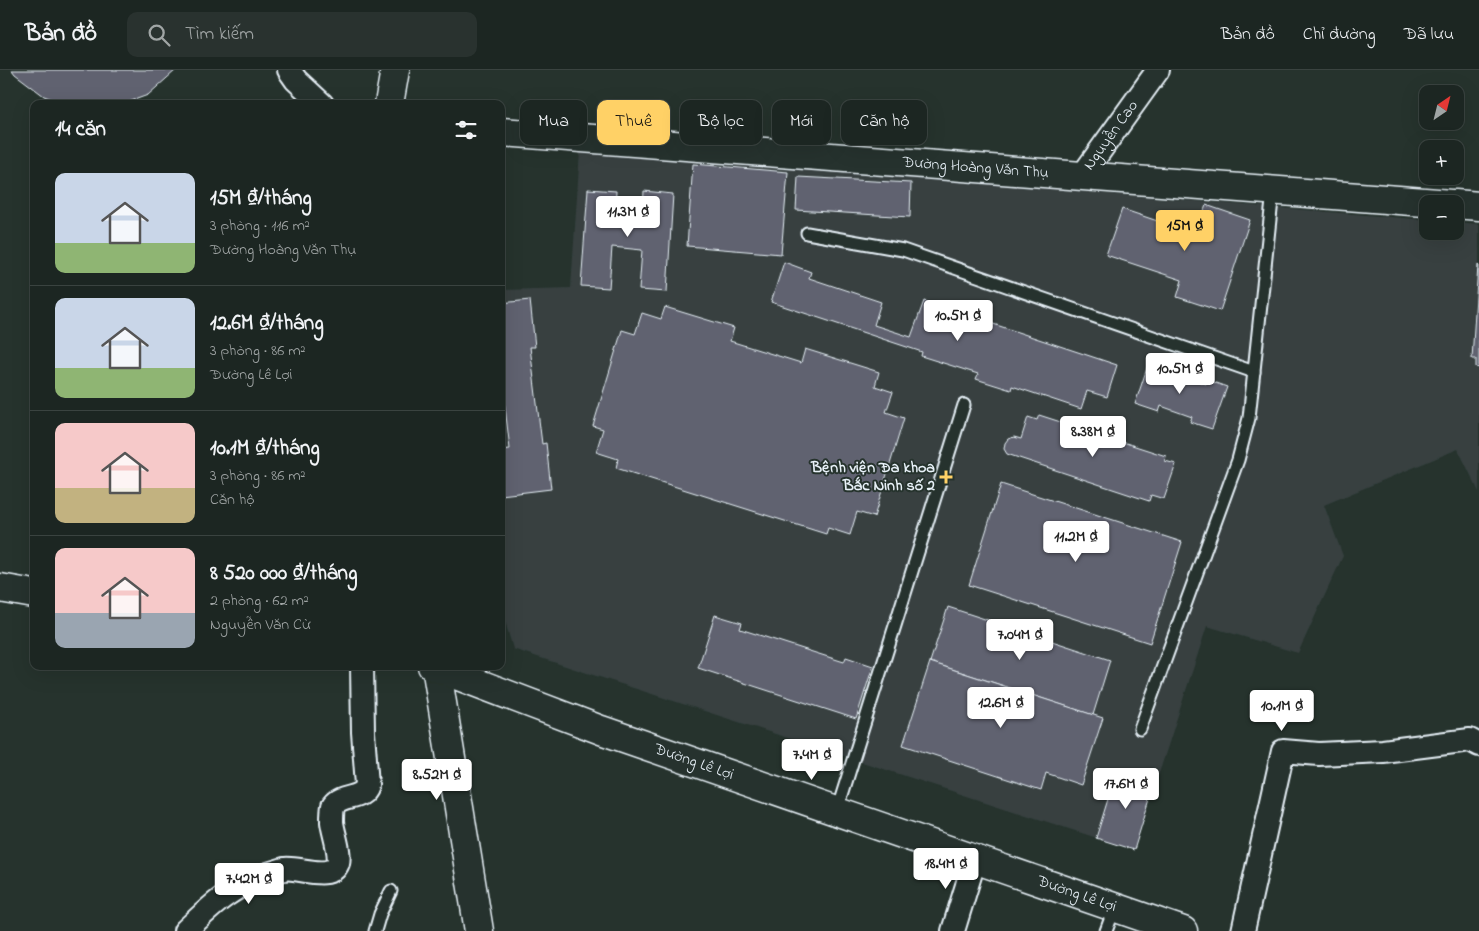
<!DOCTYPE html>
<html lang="vi">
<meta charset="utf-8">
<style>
body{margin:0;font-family:"Indie Flower",sans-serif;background:#29322f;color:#f1f3f6;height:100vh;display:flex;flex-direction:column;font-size:19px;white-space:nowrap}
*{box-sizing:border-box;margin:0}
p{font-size:16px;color:#a0a5a5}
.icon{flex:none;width:28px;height:28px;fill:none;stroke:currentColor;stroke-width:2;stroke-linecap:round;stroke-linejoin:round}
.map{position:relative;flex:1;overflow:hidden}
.drawer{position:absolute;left:30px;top:30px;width:475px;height:570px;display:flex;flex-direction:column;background:#1c2622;border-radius:10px;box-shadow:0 5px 20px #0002,0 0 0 1px #3a4340}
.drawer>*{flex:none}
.banner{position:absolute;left:520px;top:30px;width:475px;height:45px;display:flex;gap:10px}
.needle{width:32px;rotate:35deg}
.buttons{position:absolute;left:1419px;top:15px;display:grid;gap:10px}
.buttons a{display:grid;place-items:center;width:45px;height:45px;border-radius:10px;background:#1c2622;box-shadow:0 5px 20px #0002,0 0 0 1px #3a4340;font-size:25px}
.price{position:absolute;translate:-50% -42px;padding:0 11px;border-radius:5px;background:#fff;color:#222;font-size:16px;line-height:32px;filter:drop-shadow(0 1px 2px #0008)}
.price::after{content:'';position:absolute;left:50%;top:30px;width:15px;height:11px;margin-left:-8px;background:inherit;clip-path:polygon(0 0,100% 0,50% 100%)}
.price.on{background:#ffd166;color:#111}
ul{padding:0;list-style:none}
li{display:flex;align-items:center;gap:15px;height:125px;padding:0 25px}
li+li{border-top:1px solid #3a4340}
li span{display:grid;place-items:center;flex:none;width:140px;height:100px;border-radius:10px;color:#555}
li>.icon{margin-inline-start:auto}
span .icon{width:60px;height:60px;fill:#fffc;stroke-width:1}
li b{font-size:21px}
h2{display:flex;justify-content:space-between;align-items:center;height:60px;padding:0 25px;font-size:21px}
.chip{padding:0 18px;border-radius:10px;background:#1c2622;box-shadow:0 5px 20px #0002,0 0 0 1px #3a4340;font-size:18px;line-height:45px}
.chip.on{background:#ffd166;color:#111}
header{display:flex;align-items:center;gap:30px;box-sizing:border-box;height:70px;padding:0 25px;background:#1c2622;border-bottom:1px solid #3a4340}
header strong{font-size:24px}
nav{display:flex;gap:28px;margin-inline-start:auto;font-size:18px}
.search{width:350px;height:45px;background:#29322f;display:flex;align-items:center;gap:12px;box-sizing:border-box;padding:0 18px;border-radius:10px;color:#a0a5a5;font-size:19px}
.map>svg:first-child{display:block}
.built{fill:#374141}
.building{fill:#60626f;stroke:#e8f1f8}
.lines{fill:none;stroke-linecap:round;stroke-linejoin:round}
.service-casing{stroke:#e8f1f8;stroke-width:15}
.minor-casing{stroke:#e8f1f8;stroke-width:26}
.tertiary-casing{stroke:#e8f1f8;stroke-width:31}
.secondary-casing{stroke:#e8f1f8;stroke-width:31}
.service{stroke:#26332d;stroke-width:11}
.minor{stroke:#26332d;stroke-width:22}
.tertiary{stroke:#26332d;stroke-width:28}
.secondary{stroke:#26332d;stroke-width:28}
.poi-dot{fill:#ffd166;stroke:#26332d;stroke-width:2}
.labels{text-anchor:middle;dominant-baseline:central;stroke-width:4;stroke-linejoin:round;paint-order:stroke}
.street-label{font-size:16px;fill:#e8f1f8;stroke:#26332d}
.poi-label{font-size:16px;font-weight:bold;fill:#e8f1f8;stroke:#26332d;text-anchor:end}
</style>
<header>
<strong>Bản đồ</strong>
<div class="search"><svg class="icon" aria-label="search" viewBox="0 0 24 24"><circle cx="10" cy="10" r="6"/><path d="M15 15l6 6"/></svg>Tìm kiếm</div>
<nav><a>Bản đồ</a><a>Chỉ đường</a><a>Đã lưu</a></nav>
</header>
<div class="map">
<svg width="1479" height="861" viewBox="0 0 1479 861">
<rect width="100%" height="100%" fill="#26332d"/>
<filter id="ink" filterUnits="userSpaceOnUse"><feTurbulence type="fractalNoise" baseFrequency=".02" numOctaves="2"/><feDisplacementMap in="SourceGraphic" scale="10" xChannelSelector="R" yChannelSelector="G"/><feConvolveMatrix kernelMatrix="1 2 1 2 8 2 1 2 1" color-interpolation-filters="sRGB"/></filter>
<g filter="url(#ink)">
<!-- built -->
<polygon class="built" points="580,80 1427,150 1428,161 1455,161 1455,152 1479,154 1479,422 1458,379 1324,435 1343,486 1298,583 1207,556 1134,780 513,579 501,537 501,220 571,218"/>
<!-- building -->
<g class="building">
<polygon points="12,0 176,0 148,25 123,34 66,34 44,26 15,4"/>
<polygon points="693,94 788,102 781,184 687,176"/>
<polygon points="798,107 911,113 910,147 796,140"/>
<polygon points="588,119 616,121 615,142 643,144 644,121 673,124 667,222 639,220 642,180 612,177 609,218 581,216"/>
<polygon points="1206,135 1250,150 1220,241 1177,227 1182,210 1106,185 1122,139 1196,164"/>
<polygon points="784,192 811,202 809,208 881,232 874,255 911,267 924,231 1117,295 1107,327 1087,321 1081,339 1012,316 1011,320 976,309 978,304 921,286 922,282 771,232"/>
<polygon points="1478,195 1479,196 1479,298 1476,297 1476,289 1472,289"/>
<polygon points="530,230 535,277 530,277 542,374 546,373 551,419 501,425 501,380 510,379 501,304 501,233"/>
<polygon points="665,237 734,258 730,271 801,293 805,279 879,302 875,316 893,322 886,342 904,348 874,447 857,442 850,465 828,458 826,464 616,398 618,389 596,382 603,359 593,356 622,260 635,264 642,243 661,249"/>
<polygon points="1150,289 1172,297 1170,302 1206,314 1207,310 1227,317 1212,359 1190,352 1192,347 1161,336 1159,342 1135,334"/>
<polygon points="1039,345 1166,386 1165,391 1176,394 1164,429 1151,425 1149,431 1007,384 1004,379 1005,373 1008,369 1014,367 1021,369 1028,347 1037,350"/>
<polygon points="1001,414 1182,472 1150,573 969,515"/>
<polygon points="948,537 1110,590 1093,645 930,592"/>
<polygon points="715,545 742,553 740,559 844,592 846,587 873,596 856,649 698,598"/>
<polygon points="930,592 1103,648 1081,715 1046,703 1041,720 903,675"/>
<polygon points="1117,700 1155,712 1134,780 1096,768"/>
</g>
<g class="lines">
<!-- service casing -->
<g class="service-casing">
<g id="service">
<polyline points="807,163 903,180 1254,302"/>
<polyline points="1140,659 1238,390 1249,348 1273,121"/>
<polyline points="837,741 964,335"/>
<polyline points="375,861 380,844 391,821"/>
<polyline points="1106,861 1115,837"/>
</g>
</g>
<!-- minor casing -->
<g class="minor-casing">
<g id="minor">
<polyline points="289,0 296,10 322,34"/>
<path id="s1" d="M 1082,106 L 1158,0"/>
<path d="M 185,861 C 198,849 211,836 225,826 C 242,814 265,804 284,799 C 297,796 331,812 338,793 C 341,783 333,762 332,752 C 332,747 332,741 333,736 C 342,724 362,731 367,715 L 363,662 L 362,596"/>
<polyline points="953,861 975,789"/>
<polyline points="1243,861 1283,681 1319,684 1383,681 1470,670 1479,675"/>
</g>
</g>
<!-- tertiary casing -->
<g class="tertiary-casing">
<g id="tertiary">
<polyline points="389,34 395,0"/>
<path id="s2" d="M 501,62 L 1451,134"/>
<polyline points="1455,134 1479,136"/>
<polyline points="436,596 479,861"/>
</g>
</g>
<!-- secondary casing -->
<g class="secondary-casing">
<g id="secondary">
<polyline points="0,518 34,524"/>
<path id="s3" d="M 432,596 L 601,660 L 1183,861"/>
</g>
</g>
<!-- service -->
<use href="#service" class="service"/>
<!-- minor -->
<use href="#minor" class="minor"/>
<!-- tertiary -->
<use href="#tertiary" class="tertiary"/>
<!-- secondary -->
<use href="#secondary" class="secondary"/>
</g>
</g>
<!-- markers -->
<path class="poi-dot" d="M943.5 399.5h5v5h5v5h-5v5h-5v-5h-5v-5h5z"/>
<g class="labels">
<!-- street labels -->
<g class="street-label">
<text stroke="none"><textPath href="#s1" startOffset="50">Nguyễn Cao</textPath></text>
<text stroke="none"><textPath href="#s2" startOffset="476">Đường Hoàng Văn Thụ</textPath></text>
<text stroke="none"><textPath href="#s3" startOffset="279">Đường Lê Lợi</textPath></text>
<text stroke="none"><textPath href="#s3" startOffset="684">Đường Lê Lợi</textPath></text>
</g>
<!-- poi labels -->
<g class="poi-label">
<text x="935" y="398">Bệnh viện Đa khoa<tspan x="935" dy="18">Bắc Ninh số 2</tspan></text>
</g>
</g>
</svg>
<div class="buttons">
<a><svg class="needle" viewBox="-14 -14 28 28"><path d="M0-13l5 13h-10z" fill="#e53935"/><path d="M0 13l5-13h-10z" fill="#a0a5a5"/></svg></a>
<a>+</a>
<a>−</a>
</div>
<b class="price" style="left:628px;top:168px">11.3M ₫</b>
<b class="price on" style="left:1185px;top:182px">15M ₫</b>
<b class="price" style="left:958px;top:272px">10.5M ₫</b>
<b class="price" style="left:1180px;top:325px">10.5M ₫</b>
<b class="price" style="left:1093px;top:388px">8.38M ₫</b>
<b class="price" style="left:1076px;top:493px">11.2M ₫</b>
<b class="price" style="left:1020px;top:591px">7.04M ₫</b>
<b class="price" style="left:1001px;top:659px">12.6M ₫</b>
<b class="price" style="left:1282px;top:662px">10.1M ₫</b>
<b class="price" style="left:812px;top:711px">7.4M ₫</b>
<b class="price" style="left:437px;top:731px">8.52M ₫</b>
<b class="price" style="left:1126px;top:740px">17.6M ₫</b>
<b class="price" style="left:946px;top:820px">18.4M ₫</b>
<b class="price" style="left:249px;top:835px">7.42M ₫</b>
<div class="banner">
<a class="chip">Mua</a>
<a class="chip on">Thuê</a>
<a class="chip">Bộ lọc</a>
<a class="chip">Mới</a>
<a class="chip">Căn hộ</a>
</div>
<section class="drawer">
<h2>14 căn<svg class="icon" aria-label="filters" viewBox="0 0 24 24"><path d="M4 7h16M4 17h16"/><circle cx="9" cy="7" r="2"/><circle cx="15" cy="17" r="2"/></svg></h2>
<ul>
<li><span style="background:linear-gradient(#c9d6e8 70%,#8fb573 0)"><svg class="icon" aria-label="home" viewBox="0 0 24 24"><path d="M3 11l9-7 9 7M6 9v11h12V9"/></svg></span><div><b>15M ₫/tháng</b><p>3 phòng · 116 m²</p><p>Đường Hoàng Văn Thụ</p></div></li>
<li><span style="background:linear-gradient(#c9d6e8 70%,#8fb573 0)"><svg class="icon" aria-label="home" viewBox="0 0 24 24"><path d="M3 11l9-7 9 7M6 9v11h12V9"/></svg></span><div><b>12.6M ₫/tháng</b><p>3 phòng · 86 m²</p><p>Đường Lê Lợi</p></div></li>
<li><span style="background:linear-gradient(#f6c9c9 65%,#c2b280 0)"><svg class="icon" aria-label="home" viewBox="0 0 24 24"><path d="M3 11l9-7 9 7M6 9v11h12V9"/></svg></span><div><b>10.1M ₫/tháng</b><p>3 phòng · 86 m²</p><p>Căn hộ</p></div></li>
<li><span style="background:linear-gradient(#f6c9c9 65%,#9aa5b1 0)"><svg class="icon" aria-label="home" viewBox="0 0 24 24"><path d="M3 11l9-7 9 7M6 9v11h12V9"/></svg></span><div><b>8 520 000 ₫/tháng</b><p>2 phòng · 62 m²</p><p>Nguyễn Văn Cừ</p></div></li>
</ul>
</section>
</div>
